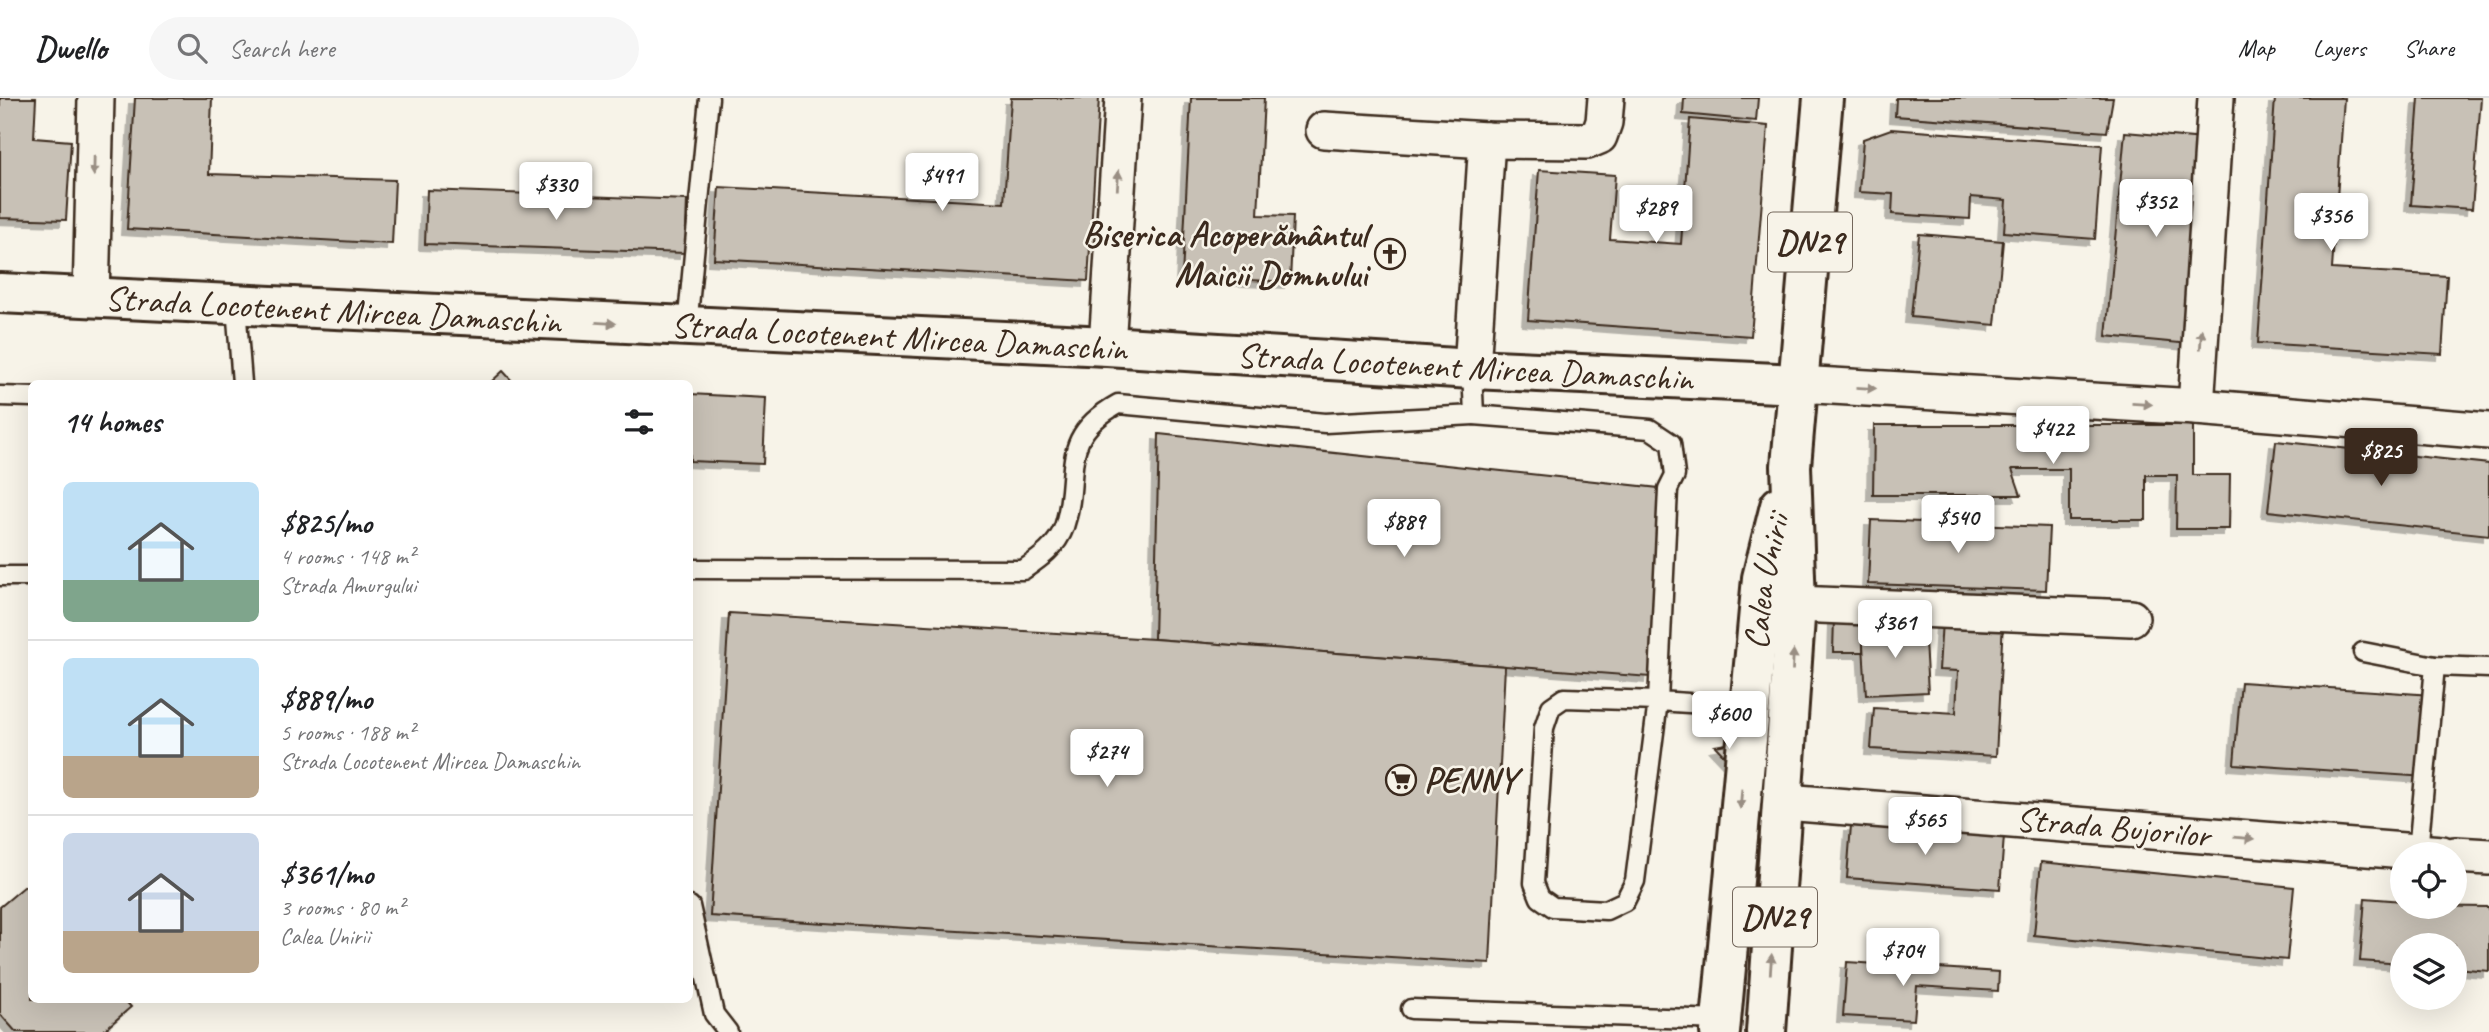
<!DOCTYPE html>
<meta charset="utf-8">
<style>
body{margin:0;font-family:Caveat,sans-serif;background:#f6f6f6;color:#202124;height:100vh;display:flex;flex-direction:column;font-size:26px;white-space:nowrap}
*{box-sizing:border-box;margin:0}
p{font-size:23px;color:#757577}
.icon{flex:none;width:38px;height:38px;fill:none;stroke:currentColor;stroke-width:2;stroke-linecap:round;stroke-linejoin:round}
.map{position:relative;flex:1;overflow:hidden}
.drawer{position:absolute;left:28px;top:282px;width:665px;height:623px;display:flex;flex-direction:column;background:#fff;border-radius:10px;box-shadow:0 7px 28px #0002}
.drawer>*{flex:none}
.fabs{position:absolute;left:2390px;top:744px;display:grid;gap:14px}
.fabs a{display:grid;place-items:center;width:77px;height:77px;border-radius:50%;background:#fff;box-shadow:0 7px 28px #0002;font-size:35px}
.price{position:absolute;translate:-50% -60px;padding:0 16px;border-radius:7px;background:#fff;color:#222;font-size:23px;line-height:46px;filter:drop-shadow(0 2px 4px #0008)}
.price::after{content:'';position:absolute;left:50%;top:42px;width:21px;height:16px;margin-left:-10px;background:inherit;clip-path:polygon(0 0,100% 0,50% 100%)}
.price.active{background:#3b2a1e;color:#fff}
ul{padding:0;list-style:none}
li{display:flex;align-items:center;gap:21px;height:175px;padding:0 35px}
li+li{border-top:2px solid #e0e0e0}
li span{display:grid;place-items:center;flex:none;width:196px;height:140px;border-radius:10px;color:#555}
li>.icon{margin-inline-start:auto}
span .icon{width:84px;height:84px;fill:#fffc;stroke-width:1}
li b{font-size:30px}
h2{display:flex;justify-content:space-between;align-items:center;height:84px;padding:0 35px;font-size:30px}
header{display:flex;align-items:center;gap:42px;box-sizing:border-box;height:98px;padding:0 35px;background:#fff;border-bottom:2px solid #e0e0e0}
header strong{font-size:33px}
nav{display:flex;gap:38px;margin-inline-start:auto;font-size:24px}
.search{width:490px;height:63px;background:#f6f6f6;display:flex;align-items:center;gap:18px;box-sizing:border-box;padding:0 24px;border-radius:38px;color:#757577;font-size:26px}
.map>svg:first-child{display:block}
.building{fill:#c8c1b6;stroke:#3b2a1e;stroke-width:2;filter:url(#shadow)}
.lines{fill:none;stroke-linecap:round;stroke-linejoin:round}
.lane-casing{stroke:#3b2a1e;stroke-width:23}
.street-casing{stroke:#3b2a1e;stroke-width:40}
.secondary-casing{stroke:#3b2a1e;stroke-width:44}
.primary-casing{stroke:#3b2a1e;stroke-width:44}
.lane{stroke:#f7f3e8;stroke-width:18}
.street{stroke:#f7f3e8;stroke-width:35}
.secondary{stroke:#f7f3e8;stroke-width:38}
.primary{stroke:#f7f3e8;stroke-width:38}
.oneway{fill:#998e83}
.labels{text-anchor:middle;dominant-baseline:central;stroke-width:5;stroke-linejoin:round;paint-order:stroke}
.shield{fill:#f7f3e8;stroke:#73665b;stroke-width:2}
.shield-label{font-size:33px;font-weight:bold;fill:#3b2a1e}
.poi-label{font-size:35px;font-weight:bold;fill:#3b2a1e;stroke:#f7f3e8;text-anchor:end}
.street-label{font-size:35px;fill:#3b2a1e;stroke:#f7f3e8}
</style>
<header>
<strong>Dwello</strong>
<div class="search"><svg class="icon" aria-label="search" viewBox="0 0 24 24"><circle cx="10" cy="10" r="6"/><path d="M15 15l6 6"/></svg>Search here</div>
<nav><a>Map</a><a>Layers</a><a>Share</a></nav>
</header>
<div class="map">
<svg width="2489" height="934" viewBox="0 0 2489 934">
<defs>
<filter id="shadow"><feDropShadow dx="-6" dy="6" stdDeviation="0" flood-color="#0004"/></filter>
</defs>
<rect width="100%" height="100%" fill="#f7f3e8"/>
<filter id="ink" filterUnits="userSpaceOnUse"><feTurbulence type="fractalNoise" baseFrequency=".0143" numOctaves="2"/><feDisplacementMap in="SourceGraphic" scale="14" xChannelSelector="R" yChannelSelector="G"/><feConvolveMatrix kernelMatrix="1 2 1 2 8 2 1 2 1" color-interpolation-filters="sRGB"/></filter>
<g filter="url(#ink)">
<!-- building -->
<g class="building">
<polygon points="0,0 36,0 34,40 71,43 66,122 0,120"/>
<polygon points="135,0 212,0 209,76 395,82 392,146 127,131"/>
<polygon points="1011,0 1099,0 1088,183 714,161 719,89 1004,105"/>
<polygon points="1191,0 1264,0 1258,117 1293,118 1290,184 1182,179"/>
<polygon points="1684,0 1758,0 1756,23 1683,16"/>
<polygon points="1896,0 2113,0 2107,34 1895,18"/>
<polygon points="2275,0 2344,0 2332,171 2447,178 2442,256 2258,245"/>
<polygon points="2419,0 2481,0 2472,111 2411,107"/>
<polygon points="1690,21 1768,28 1751,238 1528,222 1539,72 1615,77 1610,141 1681,146"/>
<polygon points="1891,31 2102,47 2095,141 2004,134 2006,102 1971,99 1970,121 1892,116 1893,96 1859,94 1863,41"/>
<polygon points="2125,34 2204,41 2190,246 2106,238"/>
<polygon points="427,92 687,102 685,155 425,146"/>
<polygon points="1919,136 2003,143 1995,227 1911,219"/>
<polygon points="503,273 514,285 490,285"/>
<polygon points="690,296 766,300 763,366 690,363"/>
<polygon points="1874,327 2193,327 2193,377 2230,377 2229,431 2176,431 2177,377 2146,377 2146,422 2069,422 2069,371 2012,371 2021,397 1873,397"/>
<polygon points="1159,336 1668,391 1650,579 1154,541"/>
<polygon points="2276,343 2489,366 2489,437 2268,413"/>
<polygon points="1871,422 2049,429 2046,492 1868,486"/>
<polygon points="729,515 1154,541 1505,568 1490,865 710,818"/>
<polygon points="1834,520 1865,521 1863,554 1833,554"/>
<polygon points="1942,522 2003,524 1996,658 1871,651 1874,610 1956,615 1958,573 1939,572"/>
<polygon points="1924,526 1928,594 1866,597 1862,530"/>
<polygon points="2241,584 2432,597 2426,679 2234,666"/>
<polygon points="1738,644 1734,668 1715,648"/>
<polygon points="1851,727 2004,738 2000,791 1847,780"/>
<polygon points="2041,764 2294,789 2287,862 2034,837"/>
<polygon points="25,788 32,795 32,901 124,901 131,909 102,934 16,934 0,916 0,809"/>
<polygon points="2365,800 2403,803 2403,808 2489,809 2489,873 2455,870 2455,847 2403,847 2403,866 2360,863"/>
<polygon points="1847,864 1999,874 1998,893 1917,888 1914,922 1843,918"/>
</g>
<g class="lines">
<!-- lane casing -->
<g class="lane-casing">
<g id="lane">
<polyline points="236,208 242,285"/>
<polyline points="687,229 709,0"/>
<polyline points="1472,271 1474,317 1650,331 1671,345 1675,377 1668,391 1658,603 1750,609"/>
<polyline points="0,298 32,299"/>
<path d="M 690,471 L 1023,472 C 1039,461 1057,449 1064,429 C 1082,375 1055,341 1118,306 L 1325,325 L 1474,317"/>
<polyline points="0,478 32,478"/>
<polyline points="2363,554 2435,568 2489,570"/>
<polygon points="1564,600 1658,603 1635,783 1625,803 1606,812 1553,809 1540,800 1534,785 1544,630 1551,609"/>
<polyline points="2418,754 2435,568"/>
<polyline points="690,808 714,916 728,934"/>
<polyline points="1411,911 1721,922"/>
</g>
</g>
<!-- street casing -->
<g class="street-casing">
<g id="street">
<polyline points="1324,32 1487,42 1587,43 1599,38 1604,24 1606,0"/>
<polyline points="91,200 96,0"/>
<polyline points="1107,248 1123,0"/>
<polyline points="1472,271 1487,42"/>
<polyline points="1798,286 2196,309 2489,333"/>
<polyline points="2196,309 2216,0"/>
<polyline points="1796,506 2131,520"/>
<polyline points="1785,704 2442,756"/>
<polyline points="2455,757 2489,759"/>
</g>
</g>
<!-- secondary casing -->
<g class="secondary-casing">
<polyline id="secondary" points="0,195 1107,248 1472,271 1798,286"/>
</g>
<!-- primary casing -->
<g class="primary-casing">
<g id="primary">
<path id="s1" d="M 1720,934 L 1762,480 L 1780,408"/>
<polyline points="1766,934 1796,506 1791,368 1823,0"/>
</g>
</g>
<!-- lane -->
<use href="#lane" class="lane"/>
<!-- street -->
<use href="#street" class="street"/>
<!-- secondary -->
<use href="#secondary" class="secondary"/>
<!-- primary -->
<use href="#primary" class="primary"/>
</g>
<!-- one-way arrows -->
<defs><path id="oneway-solid" d="M-6-.8H1V-3.2L6.5 0L1 3.2V.8H-6Z" transform="scale(1.75)"/></defs>
<g class="oneway">
<use href="#oneway-solid" transform="translate(94 68) rotate(91)"/>
<use href="#oneway-solid" transform="translate(1118 82) rotate(-86)"/>
<use href="#oneway-solid" transform="translate(606 225) rotate(3)"/>
<use href="#oneway-solid" transform="translate(2201 241) rotate(-86)"/>
<use href="#oneway-solid" transform="translate(1866 290) rotate(3)"/>
<use href="#oneway-solid" transform="translate(2142 306) rotate(3)"/>
<use href="#oneway-solid" transform="translate(1793 562) rotate(-87)"/>
<use href="#oneway-solid" transform="translate(1741 701) rotate(95)"/>
<use href="#oneway-solid" transform="translate(2244 740) rotate(5)"/>
<use href="#oneway-solid" transform="translate(1771 866) rotate(-86)"/>
</g>
</g>
<!-- icons -->
<defs>
<g id="church-ring" transform="scale(1.575)"><circle r="9.5" fill="#f7f3e8" stroke="#3b2a1e" stroke-width="1.5"/><path d="M-1.2-6h2.4v3.5h3.3v2.4h-3.3V6h-2.4V-.1h-3.3v-2.4h3.3Z" fill="#3b2a1e"/></g>
<g id="supermarket-ring" transform="scale(1.575)"><circle r="9.5" fill="#f7f3e8" stroke="#3b2a1e" stroke-width="1.5"/><path d="M-6-5.5h2.5l.6 2H6L4.5 2H-2.5L-4.4-4H-6ZM-1.5 3.2a1.3 1.3 0 1 0 .1 0ZM3 3.2a1.3 1.3 0 1 0 .1 0Z" fill="#3b2a1e"/></g>
</defs>
<g fill-rule="evenodd">
<use href="#church-ring" x="1390" y="156"/>
<use href="#supermarket-ring" x="1401" y="682"/>
</g>
<g class="labels">
<!-- shield labels -->
<g class="shield">
<rect x="1768" y="114.5" width="84" height="59" rx="5"/>
<rect x="1733" y="789.5" width="84" height="59" rx="5"/>
</g>
<g class="shield-label">
<text x="1810" y="144">DN29</text>
<text x="1775" y="819">DN29</text>
</g>
<!-- poi labels -->
<g class="poi-label">
<text x="1367" y="136">Biserica Acoperământul<tspan x="1367" dy="40">Maicii Domnului</tspan></text>
<text x="1424" y="682" text-anchor="start">PENNY</text>
</g>
<!-- street labels -->
<g class="street-label">
<text transform="translate(333 212) rotate(3)">Strada Locotenent Mircea Damaschin</text>
<text transform="translate(899 239) rotate(3)">Strada Locotenent Mircea Damaschin</text>
<text transform="translate(1465 269) rotate(3)">Strada Locotenent Mircea Damaschin</text>
<text stroke="none"><textPath href="#s1" startOffset="453">Calea Unirii</textPath></text>
<text transform="translate(2113 729) rotate(5)">Strada Bujorilor</text>
</g>
</g>
</svg>
<div class="fabs">
<a><svg class="icon" aria-label="locate" viewBox="0 0 24 24"><circle cx="12" cy="12" r="6"/><path d="M12 2v4M12 18v4M2 12h4M18 12h4"/></svg></a>
<a><svg class="icon" aria-label="layers" viewBox="0 0 24 24"><path d="M12 4l9 5-9 5-9-5zM3 14l9 5 9-5"/></svg></a>
</div>
<b class="price" style="left:942px;top:115px">$491</b>
<b class="price" style="left:556px;top:124px">$330</b>
<b class="price" style="left:2156px;top:141px">$352</b>
<b class="price" style="left:1656px;top:147px">$289</b>
<b class="price" style="left:2331px;top:155px">$356</b>
<b class="price" style="left:2053px;top:368px">$422</b>
<b class="price active" style="left:2381px;top:390px">$825</b>
<b class="price" style="left:1958px;top:457px">$540</b>
<b class="price" style="left:1404px;top:461px">$889</b>
<b class="price" style="left:1895px;top:562px">$361</b>
<b class="price" style="left:1729px;top:653px">$600</b>
<b class="price" style="left:1107px;top:691px">$274</b>
<b class="price" style="left:1925px;top:759px">$565</b>
<b class="price" style="left:1903px;top:890px">$704</b>
<section class="drawer">
<h2>14 homes<svg class="icon" aria-label="filters" viewBox="0 0 24 24"><path d="M4 7h16M4 17h16"/><circle cx="9" cy="7" r="2"/><circle cx="15" cy="17" r="2"/></svg></h2>
<ul>
<li><span style="background:linear-gradient(#bfe0f5 70%,#7fa58c 0)"><svg class="icon" aria-label="home" viewBox="0 0 24 24"><path d="M3 11l9-7 9 7M6 9v11h12V9"/></svg></span><div><b>$825/mo</b><p>4 rooms · 148 m²</p><p>Strada Amurgului</p></div></li>
<li><span style="background:linear-gradient(#bfe0f5 70%,#b9a48a 0)"><svg class="icon" aria-label="home" viewBox="0 0 24 24"><path d="M3 11l9-7 9 7M6 9v11h12V9"/></svg></span><div><b>$889/mo</b><p>5 rooms · 188 m²</p><p>Strada Locotenent Mircea Damaschin</p></div></li>
<li><span style="background:linear-gradient(#c9d6e8 70%,#b9a48a 0)"><svg class="icon" aria-label="home" viewBox="0 0 24 24"><path d="M3 11l9-7 9 7M6 9v11h12V9"/></svg></span><div><b>$361/mo</b><p>3 rooms · 80 m²</p><p>Calea Unirii</p></div></li>
</ul>
</section>
</div>
